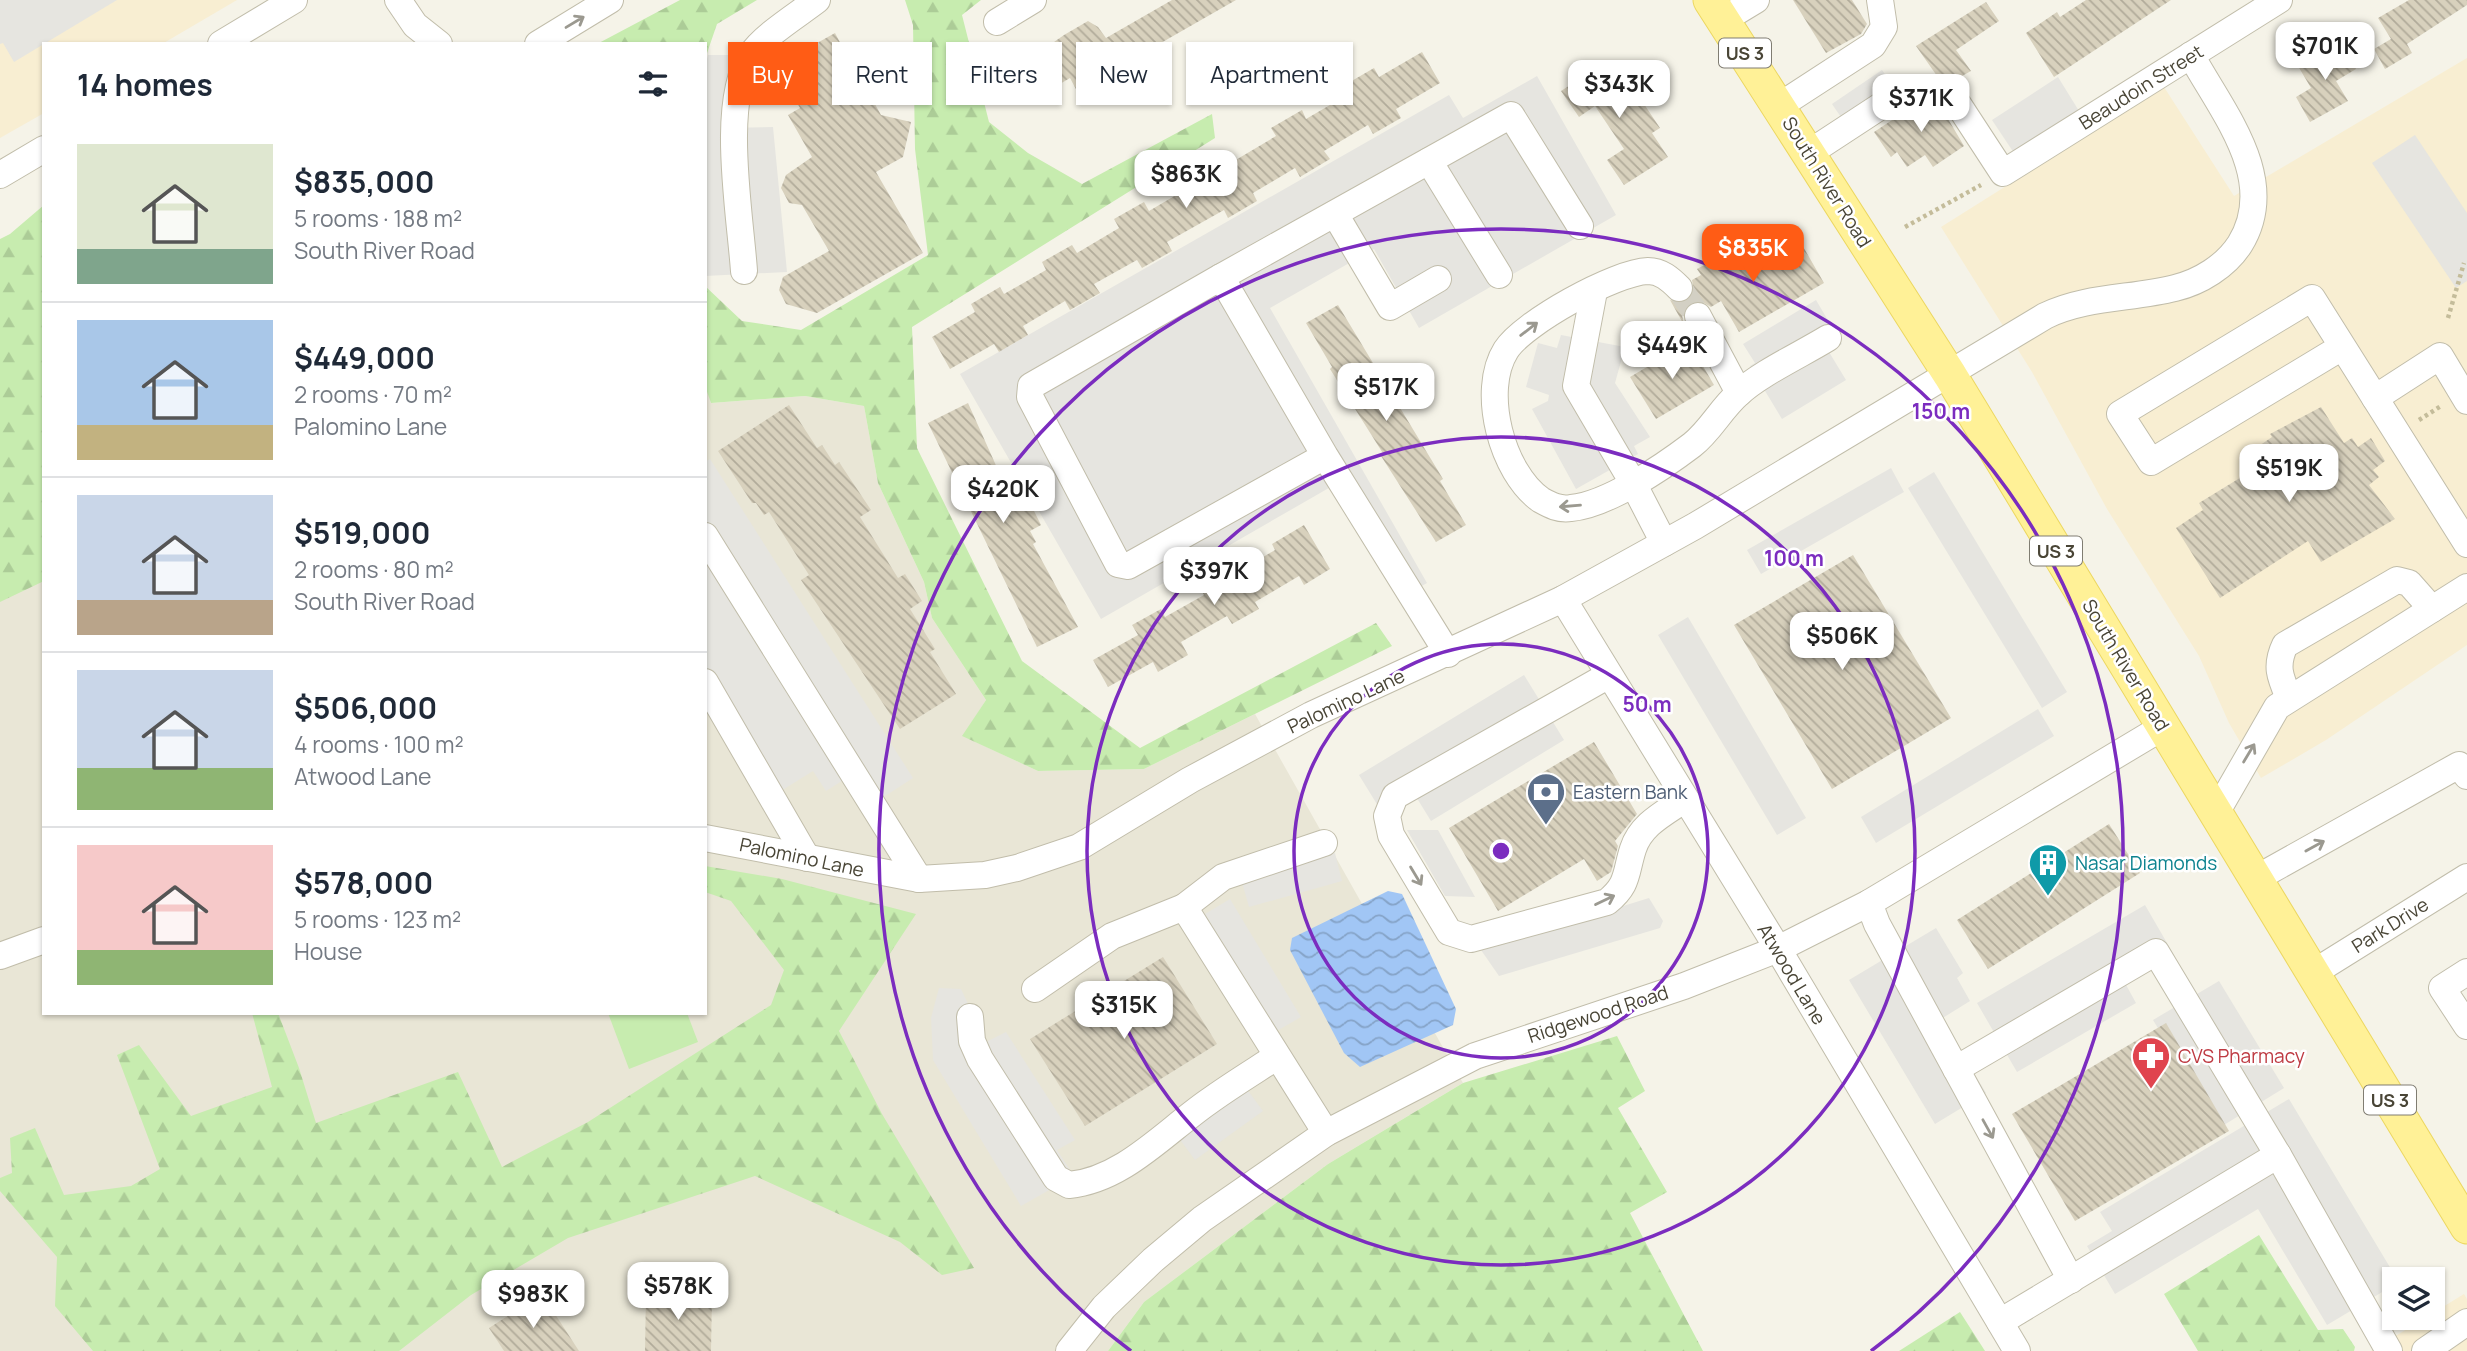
<!DOCTYPE html>
<meta charset="utf-8">
<style>
body{margin:0;font-family:Manrope,sans-serif;background:#f2f2f3;color:#1f2937;height:100vh;display:flex;flex-direction:column;font-size:26px;white-space:nowrap}
*{box-sizing:border-box;margin:0}
p{font-size:23px;color:#747a83}
.icon{flex:none;width:38px;height:38px;fill:none;stroke:currentColor;stroke-width:2;stroke-linecap:round;stroke-linejoin:round}
.map{position:relative;flex:1;overflow:hidden}
.panel{position:absolute;left:42px;top:42px;width:665px;height:973px;display:flex;flex-direction:column;background:#fff;border-radius:0px;box-shadow:0 2px 5px #0004}
.panel>*{flex:none}
.banner{position:absolute;left:728px;top:42px;width:665px;height:63px;display:flex;gap:14px}
.buttons{position:absolute;left:2382px;top:1267px;display:grid;gap:14px}
.buttons a{display:grid;place-items:center;width:63px;height:63px;border-radius:0px;background:#fff;box-shadow:0 2px 5px #0004;font-size:35px}
.price{position:absolute;translate:-50% -60px;padding:0 16px;border-radius:14px;background:#fff;color:#222;font-size:23px;line-height:46px;filter:drop-shadow(0 2px 4px #0008)}
.price::after{content:'';position:absolute;left:50%;top:42px;width:21px;height:16px;margin-left:-10px;background:inherit;clip-path:polygon(0 0,100% 0,50% 100%)}
.price.current{background:#ff5c15;color:#fff}
ul{padding:0;list-style:none}
li{display:flex;align-items:center;gap:21px;height:175px;padding:0 35px}
li+li{border-top:2px solid #e0e1e3}
li span{display:grid;place-items:center;flex:none;width:196px;height:140px;border-radius:0px;color:#555}
li>.icon{margin-inline-start:auto}
span .icon{width:84px;height:84px;fill:#fffc;stroke-width:1}
li b{font-size:30px}
h2{display:flex;justify-content:space-between;align-items:center;height:84px;padding:0 35px;font-size:30px}
.chip{padding:0 24px;border-radius:0px;background:#fff;box-shadow:0 2px 5px #0004;font-size:24px;line-height:63px}
.chip.current{background:#ff5c15;color:#fff}
.map>svg:first-child{display:block}
.residential{fill:#e9e6d6}
.commercial{fill:#f8eed2}
.green{fill:#c7ecaf}
.forest{fill:url(#forest-firs)}
.parking{fill:#e6e5e0}
.water{fill:url(#water-waves)}
.building{fill:url(#building-back-hatch)}
.lines{fill:none;stroke-linecap:round;stroke-linejoin:round}
.minor-tunnel{stroke:#d3d0c4;stroke-width:26;stroke-dasharray:26 13;stroke-linecap:butt}
.minor-casing{stroke:#c1bdaa;stroke-width:28}
.major-casing{stroke:#ecd760;stroke-width:35}
.path{stroke:#c4bc9a;stroke-width:4.5;stroke-dasharray:3.5 3.5;stroke-linecap:butt}
.minor{stroke:#fff;stroke-width:26}
.major{stroke:#fff197;stroke-width:33}
.oneway{stroke:#9b9990}
.ring{fill:none;stroke:#7b2cbf;stroke-width:3.5}
.labels{text-anchor:middle;dominant-baseline:central;stroke-width:5;stroke-linejoin:round;paint-order:stroke}
.shield{fill:#fff;stroke:#807d72;stroke-width:2}
.shield-label{font-size:18px;font-weight:bold;fill:#494536}
.street-label{font-size:19px;fill:#494536;stroke:#fff}
.service-label{font-size:19px;fill:#4e5e75;stroke:#fff;text-anchor:start}
.culture-label{font-size:19px;fill:#0d838f;stroke:#fff;text-anchor:start}
.health-label{font-size:19px;fill:#be3a42;stroke:#fff;text-anchor:start}
.centre{fill:#7b2cbf;stroke:#fff;stroke-width:3.5}
.ring-label{font-size:21px;text-anchor:middle;font-weight:bold;fill:#7b2cbf;stroke:#fff;stroke-width:5;stroke-linejoin:round;paint-order:stroke}
</style>
<div class="map">
<svg width="2467" height="1351" viewBox="0 0 2467 1351">
<defs>
<pattern id="forest-firs" width="22" height="20" patternUnits="userSpaceOnUse" patternTransform="scale(1.75)"><rect width="22" height="20" fill="#c7ecaf"/><path d="M5 1l3.5 6h-7zM16 11l3.5 6h-7z" fill="#accc97"/></pattern>
<pattern id="water-waves" width="16" height="10" patternUnits="userSpaceOnUse" patternTransform="scale(1.75)"><rect width="16" height="10" fill="#a1c6f5"/><path d="M0 5q4-4 8 0t8 0" fill="none" stroke="#85a3c7"/></pattern>
<pattern id="building-back-hatch" width="6" height="6" patternUnits="userSpaceOnUse" patternTransform="scale(1.75)"><rect width="6" height="6" fill="#d8d1bd"/><path d="M-1 5l2 2M0 0l6 6M5-1l2 2" fill="none" stroke="#b1ab9a"/></pattern>
</defs>
<rect width="100%" height="100%" fill="#f5f3e8"/>
<!-- residential -->
<polygon class="residential" points="44,305 44,1013 705,1013 705,382 711,403 805,396 864,406 878,483 924,582 932,618 986,700 963,736 1038,771 1144,769 1255,714 1463,1083 1328,1164 1144,1302 1108,1351 0,1351 0,315"/>
<!-- commercial -->
<g class="commercial">
<polygon points="0,0 237,0 162,44 44,44 44,113 0,138"/>
<polygon points="2467,58 2467,645 2326,740 2261,778 2229,723 2199,656 2107,509 2032,372 1941,227 2164,87 2234,196"/>
<polygon points="2464,1294 2467,1299 2467,1351 2371,1351 2425,1318 2432,1318 2433,1313"/>
</g>
<!-- green -->
<polygon class="green" points="608,1013 687,1013 698,1042 629,1069"/>
<!-- forest -->
<g class="forest">
<polygon points="680,0 757,0 717,24 705,59 705,44 597,44"/>
<polygon points="905,0 981,0 962,15 989,122 1028,153 1082,184 1212,114 1215,138 912,327 917,448 1022,661 1140,748 1376,623 1392,646 1144,769 1038,771 962,736 986,700 932,618 924,582 878,483 864,406 805,396 711,403 705,386 705,286 742,321 801,330 928,255 915,149 913,25"/>
<polygon points="44,205 44,581 0,602 0,239 10,234"/>
<polygon points="705,866 782,879 916,914 839,1031 882,1114 974,1268 942,1275 900,1242 755,1176 568,1238 471,1295 399,1351 93,1351 55,1306 57,1257 0,1191 0,1178 12,1173 10,1138 35,1128 64,1195 131,1186 160,1169 117,1055 139,1045 191,1116 272,1087 252,1013 278,1013 299,1068 316,1123 458,1072 502,1167 588,1122 771,1005 784,970 731,901 705,892"/>
<polygon points="1617,1036 1645,1091 1618,1108 1667,1192 1630,1213 1703,1351 1108,1351 1144,1302 1328,1164 1463,1083"/>
<polygon points="2259,1235 2318,1330 2343,1329 2355,1347 2354,1351 2198,1351 2164,1294"/>
<polygon points="1960,1312 1985,1351 1899,1351"/>
</g>
<!-- parking -->
<g class="parking">
<polygon points="0,0 117,0 14,62 3,43 0,44"/>
<polygon points="708,55 730,55 722,128 773,127 787,272 705,276 705,67"/>
<polygon points="1882,70 1893,86 1843,120 1832,104"/>
<polygon points="1537,76 1616,215 1419,328 1374,249 1270,308 1427,583 1406,595 1341,481 1101,619 960,374 1449,95 1463,118"/>
<polygon points="2058,77 2079,111 2014,153 1992,120"/>
<polygon points="2415,135 2467,213 2467,281 2456,288 2372,163"/>
<polygon points="1816,300 1842,344 1829,352 1846,380 1782,419 1750,366 1755,363 1743,344"/>
<polygon points="1561,335 1625,347 1615,383 1650,437 1634,446 1638,454 1576,489 1532,409 1548,401 1549,395 1526,387 1538,343 1557,348"/>
<polygon points="710,459 913,778 865,809 845,779 826,791 813,771 765,801 705,708 705,462"/>
<polygon points="1891,468 1904,492 1761,574 1747,550"/>
<polygon points="1934,472 2067,692 2042,708 1908,488"/>
<polygon points="1688,617 1806,818 1777,835 1658,635"/>
<polygon points="1524,675 1564,740 1431,821 1415,795 1383,814 1359,775"/>
<polygon points="2038,709 2054,736 1876,843 1861,817"/>
<polygon points="1407,830 1438,830 1475,897 1445,896"/>
<polygon points="1335,853 1342,881 1249,907 1241,879"/>
<polygon points="1649,898 1663,921 1660,928 1499,976 1481,950"/>
<polygon points="1230,899 1301,1017 1275,1032 1205,914"/>
<polygon points="2145,905 2174,955 2125,983 2136,1003 2017,1072 1977,1003"/>
<polygon points="1936,928 1963,973 1957,978 1970,1001 1941,1019 1986,1093 1935,1124 1849,980"/>
<polygon points="2219,981 2284,1088 2219,1128 2153,1020"/>
<polygon points="939,988 961,989 986,1042 1006,1032 1075,1140 1057,1150 1074,1176 1021,1206 933,1060 931,1018"/>
<polygon points="1246,1088 1263,1111 1195,1160 1178,1137"/>
<polygon points="2289,1099 2397,1279 2394,1279 2394,1285 2327,1325 2258,1209 2115,1294 2087,1246 2112,1231 2100,1212"/>
</g>
<!-- water -->
<polygon class="water" points="1388,891 1402,894 1456,1009 1453,1025 1360,1067 1344,1053 1290,950 1292,938"/>
<!-- building -->
<g class="building">
<polygon points="1172,0 1236,0 1077,91 1070,78 1043,94 1027,66 1058,48 1054,42 1064,35 1088,21 1098,27 1106,38"/>
<polygon points="1793,0 1852,0 1867,24 1861,34 1826,53"/>
<polygon points="2086,0 2171,0 2054,77 2026,33 2057,12 2060,17"/>
<polygon points="2409,0 2467,0 2467,5 2407,44 2412,53 2385,69 2374,49 2391,39 2378,18"/>
<polygon points="1986,2 1999,21 1956,50 1971,71 1944,86 1916,46"/>
<polygon points="835,33 845,52 865,58 870,67 865,86 881,115 911,122 903,157 876,172 923,253 817,313 786,304 779,290 783,277 829,251 802,205 789,203 781,188 786,175 812,157 788,115 800,108 776,66"/>
<polygon points="2340,42 2356,69 2336,81 2348,101 2310,122 2296,97 2311,88 2298,66"/>
<polygon points="1422,52 1440,83 1396,109 1401,118 1373,134 1368,125 1324,151 1330,159 1300,177 1295,168 1253,193 1257,201 1228,218 1224,210 1167,242 1172,251 1142,268 1137,260 1094,284 1100,293 1070,310 1065,301 1023,326 1028,335 999,352 994,344 950,369 932,337 975,312 971,304 1000,287 1004,294 1046,270 1042,262 1072,245 1077,253 1119,228 1114,219 1144,202 1149,211 1205,178 1200,169 1229,152 1234,161 1276,136 1271,128 1302,110 1306,119 1347,95 1343,86 1374,68 1379,77"/>
<polygon points="1607,61 1624,87 1630,83 1660,128 1652,133 1668,157 1624,185 1607,160 1624,149 1595,106 1579,117 1561,91"/>
<polygon points="1936,91 1941,107 1964,146 1933,167 1925,155 1907,167 1897,152 1891,157 1874,132"/>
<polygon points="1745,242 1759,267 1801,243 1824,283 1739,332 1721,301 1711,307 1699,300 1690,302 1682,315 1684,325 1670,300 1683,303 1690,299 1694,291 1692,280 1701,275 1697,269"/>
<polygon points="1338,305 1443,479 1440,481 1466,525 1436,542 1381,456 1384,455 1330,369 1332,367 1306,323"/>
<polygon points="1689,342 1714,385 1656,419 1630,377"/>
<polygon points="968,403 1007,490 1010,488 1016,499 1026,495 1041,525 1030,531 1036,542 1033,544 1078,627 1037,647 928,423"/>
<polygon points="789,405 817,448 822,445 835,465 839,462 871,510 860,517 898,578 905,574 922,601 910,609 935,649 930,652 956,694 900,729 801,580 809,575 769,512 764,515 756,503 752,503 718,451"/>
<polygon points="2321,407 2344,443 2352,438 2358,447 2371,438 2385,461 2373,470 2379,477 2369,485 2395,519 2321,562 2308,541 2220,598 2176,528 2203,510 2199,503 2261,465 2253,450 2272,437 2270,434"/>
<polygon points="1304,525 1330,569 1304,585 1299,576 1255,602 1259,609 1232,624 1227,616 1181,642 1188,655 1158,672 1153,662 1108,687 1093,660 1138,635 1132,625 1161,609 1165,617 1204,595 1198,585 1230,567 1236,573 1275,550 1272,544"/>
<polygon points="1853,555 1951,718 1832,789 1734,625"/>
<polygon points="1594,742 1637,814 1615,841 1618,846 1611,872 1597,881 1584,859 1498,911 1449,828"/>
<polygon points="2109,824 2140,873 1988,969 1957,920"/>
<polygon points="1163,957 1217,1044 1085,1126 1030,1039"/>
<polygon points="2166,1023 2229,1131 2075,1221 2012,1114"/>
<polygon points="646,1293 712,1294 711,1351 645,1351"/>
<polygon points="542,1294 579,1351 504,1351 489,1328"/>
</g>
<g class="lines">
<!-- minor-tunnel -->
<polyline class="minor-tunnel" points="1679,288 1698,316"/>
<!-- minor casing -->
<g class="minor-casing">
<g id="minor">
<polyline points="398,0 415,25 439,44"/>
<polyline points="1723,20 1756,0"/>
<polyline points="997,22 1033,0"/>
<polyline points="221,44 294,0"/>
<polyline points="538,44 610,0"/>
<polyline points="1954,98 2003,173 2279,0"/>
<polyline points="1779,106 1873,45 1884,27 1880,0"/>
<polyline points="1809,153 1893,98"/>
<polyline points="1429,161 1499,275"/>
<polyline points="0,175 44,149"/>
<polyline points="1335,214 1390,307 1438,279"/>
<path d="M 744,271 C 740,213 720,103 751,55 C 763,36 799,14 817,0"/>
<polyline points="1221,277 1511,115 1580,226"/>
<path d="M 1679,288 C 1670,279 1661,271 1648,271 C 1615,272 1523,323 1506,350 C 1480,391 1502,473 1541,500 C 1550,505 1559,510 1571,508 C 1607,505 1663,467 1692,445 C 1710,431 1721,409 1738,394 C 1759,374 1802,354 1828,338"/>
<polyline points="1594,291 1576,386 1633,483 1664,543"/>
<polyline points="1698,316 1739,393"/>
<polyline points="2342,347 2151,462 2120,414 2312,298 2375,398"/>
<polyline points="2467,401 2440,356 2375,398 2467,544"/>
<polyline points="1325,456 1137,561 1128,566 1118,564 1030,397 1031,386 1221,277 1325,456 1448,654"/>
<polyline points="705,536 919,879"/>
<polyline points="1563,599 1778,949 2017,1351"/>
<path d="M 1609,675 L 1395,796 L 1387,816 L 1391,835 L 1449,932 L 1471,939 L 1607,902 C 1629,884 1625,874 1633,849 C 1641,824 1665,813 1685,799"/>
<polyline points="705,682 807,858"/>
<path d="M 2289,698 C 2280,677 2275,666 2285,645 L 2397,580 L 2409,583 L 2432,609"/>
<polyline points="2216,813 2277,707 2467,587"/>
<path d="M 705,838 L 919,879 L 985,875 L 1017,868 L 1079,847 L 1190,780 L 1311,715 L 1563,599 L 1695,526 L 2045,316 C 2086,296 2132,299 2175,288 C 2200,282 2226,266 2240,244 C 2280,179 2222,112 2191,55"/>
<polyline points="2255,879 2459,765 2467,776"/>
<polyline points="1869,903 1877,924 1956,1069 2156,952 2278,1155 2389,1351"/>
<polyline points="1184,907 1223,877 1324,843"/>
<polyline points="0,956 44,940"/>
<polyline points="2467,972 2442,988 2467,1026"/>
<polyline points="2313,973 2467,877"/>
<polyline points="1035,989 1112,936 1184,907 1326,1133"/>
<path d="M 970,1017 L 972,1041 L 980,1059 L 1056,1178 L 1069,1185 C 1123,1180 1165,1132 1208,1102 C 1230,1086 1253,1072 1276,1057"/>
<polyline points="1956,1069 2071,1280"/>
<polyline points="2000,1322 2278,1155"/>
<polyline points="1069,1351 1104,1307 1153,1260 1202,1219 1326,1133 1475,1056 1684,986 1778,949 1869,903 2163,727"/>
<polyline points="2425,1351 2467,1322"/>
</g>
</g>
<!-- major casing -->
<g class="major-casing">
<polyline id="major" points="1710,0 1950,375 2467,1227"/>
</g>
<!-- path -->
<g class="path">
<polyline points="1905,227 1981,185"/>
<polyline points="2448,318 2464,263"/>
<polyline points="2419,420 2441,406"/>
</g>
<!-- minor -->
<use href="#minor" class="minor"/>
<!-- major -->
<use href="#major" class="major"/>
</g>
<!-- one-way arrows -->
<defs><path id="oneway-shaft" d="M-6 0H5M1.5-3L5.5 0L1.5 3" fill="none" stroke-width="1.6" stroke-linecap="round" stroke-linejoin="round" transform="scale(1.75)"/></defs>
<g class="oneway">
<use href="#oneway-shaft" transform="translate(575 22) rotate(-31)"/>
<use href="#oneway-shaft" transform="translate(1529 329) rotate(-38)"/>
<use href="#oneway-shaft" transform="translate(1570 506) rotate(175)"/>
<use href="#oneway-shaft" transform="translate(2249 753) rotate(-59)"/>
<use href="#oneway-shaft" transform="translate(2315 846) rotate(-29)"/>
<use href="#oneway-shaft" transform="translate(1416 876) rotate(59)"/>
<use href="#oneway-shaft" transform="translate(1605 900) rotate(-26)"/>
<use href="#oneway-shaft" transform="translate(1988 1129) rotate(61)"/>
</g>
<!-- distance rings -->
<g class="ring">
<circle cx="1501" cy="851" r="207"/>
<circle cx="1501" cy="851" r="414"/>
<path d="M1131 1351A622 622 0 1 1 1871 1351"/>
</g>
<!-- icons -->
<defs>
<g id="bank-pin" transform="scale(2.0125)"><path d="M0 17L-7.5 6A9.5 9.5 0 1 1 7.5 6Z" fill="#5c6f8a" stroke="#fff"/><path d="M-6-4H6V4H-6ZM0-2.3a2.3 2.3 0 1 0 0 4.6a2.3 2.3 0 1 0 0-4.6Z" fill="#fff"/></g>
<g id="building-pin" transform="scale(2.0125)"><path d="M0 17L-7.5 6A9.5 9.5 0 1 1 7.5 6Z" fill="#0f9aa8" stroke="#fff"/><path d="M-4-6H4V6H1V3H-1V6H-4ZM-2.5-4.3h1.7v1.8h-1.7ZM.8-4.3h1.7v1.8H.8ZM-2.5-1h1.7V.8h-1.7ZM.8-1h1.7V.8H.8Z" fill="#fff"/></g>
<g id="pharmacy-pin" transform="scale(2.0125)"><path d="M0 17L-7.5 6A9.5 9.5 0 1 1 7.5 6Z" fill="#e0444e" stroke="#fff"/><path d="M-2-6h4v4h4v4h-4v4h-4v-4h-4v-4h4Z" fill="#fff"/></g>
</defs>
<g fill-rule="evenodd">
<use href="#bank-pin" x="1546" y="792"/>
<use href="#building-pin" x="2048" y="863"/>
<use href="#pharmacy-pin" x="2151" y="1056"/>
</g>
<g class="labels">
<!-- shield labels -->
<g class="shield">
<rect x="1719" y="38.5" width="52" height="29" rx="5"/>
<rect x="2030" y="536.5" width="52" height="29" rx="5"/>
<rect x="2364" y="1085.5" width="52" height="29" rx="5"/>
</g>
<g class="shield-label">
<text x="1745" y="53">US 3</text>
<text x="2056" y="551">US 3</text>
<text x="2390" y="1100">US 3</text>
</g>
<!-- street labels -->
<g class="street-label">
<text transform="translate(2141 87) rotate(-32)">Beaudoin Street</text>
<text transform="translate(1827 182) rotate(58)">South River Road</text>
<text transform="translate(2126 665) rotate(59)">South River Road</text>
<text transform="translate(1346 701) rotate(-25)">Palomino Lane</text>
<text transform="translate(802 857) rotate(12)">Palomino Lane</text>
<text transform="translate(2390 925) rotate(-32)">Park Drive</text>
<text transform="translate(1792 974) rotate(59)">Atwood Lane</text>
<text transform="translate(1598 1014) rotate(-18)">Ridgewood Road</text>
</g>
<!-- service labels -->
<g class="service-label">
<text x="1573" y="792">Eastern Bank</text>
</g>
<!-- culture labels -->
<g class="culture-label">
<text x="2075" y="863">Nasar Diamonds</text>
</g>
<!-- health labels -->
<g class="health-label">
<text x="2178" y="1056">CVS Pharmacy</text>
</g>
</g>
<circle cx="1501" cy="851" r="10" class="centre"/>
<g class="ring-label">
<text x="1941" y="419">150 m</text>
<text x="1794" y="566">100 m</text>
<text x="1647" y="712">50 m</text>
</g>
</svg>
<div class="buttons">
<a><svg class="icon" aria-label="layers" viewBox="0 0 24 24"><path d="M12 4l9 5-9 5-9-5zM3 14l9 5 9-5"/></svg></a>
</div>
<b class="price" style="left:2325px;top:82px">$701K</b>
<b class="price" style="left:1619px;top:120px">$343K</b>
<b class="price" style="left:1921px;top:134px">$371K</b>
<b class="price" style="left:1186px;top:210px">$863K</b>
<b class="price current" style="left:1753px;top:284px">$835K</b>
<b class="price" style="left:1672px;top:381px">$449K</b>
<b class="price" style="left:1386px;top:423px">$517K</b>
<b class="price" style="left:2289px;top:504px">$519K</b>
<b class="price" style="left:1003px;top:525px">$420K</b>
<b class="price" style="left:1214px;top:607px">$397K</b>
<b class="price" style="left:1842px;top:672px">$506K</b>
<b class="price" style="left:1124px;top:1041px">$315K</b>
<b class="price" style="left:678px;top:1322px">$578K</b>
<b class="price" style="left:533px;top:1330px">$983K</b>
<div class="banner">
<a class="chip current">Buy</a>
<a class="chip">Rent</a>
<a class="chip">Filters</a>
<a class="chip">New</a>
<a class="chip">Apartment</a>
</div>
<section class="panel">
<h2>14 homes<svg class="icon" aria-label="filters" viewBox="0 0 24 24"><path d="M4 7h16M4 17h16"/><circle cx="9" cy="7" r="2"/><circle cx="15" cy="17" r="2"/></svg></h2>
<ul>
<li><span style="background:linear-gradient(#dfe7d0 75%,#7fa58c 0)"><svg class="icon" aria-label="home" viewBox="0 0 24 24"><path d="M3 11l9-7 9 7M6 9v11h12V9"/></svg></span><div><b>$835,000</b><p>5 rooms · 188 m²</p><p>South River Road</p></div></li>
<li><span style="background:linear-gradient(#a9c7e8 75%,#c2b280 0)"><svg class="icon" aria-label="home" viewBox="0 0 24 24"><path d="M3 11l9-7 9 7M6 9v11h12V9"/></svg></span><div><b>$449,000</b><p>2 rooms · 70 m²</p><p>Palomino Lane</p></div></li>
<li><span style="background:linear-gradient(#c9d6e8 75%,#b9a48a 0)"><svg class="icon" aria-label="home" viewBox="0 0 24 24"><path d="M3 11l9-7 9 7M6 9v11h12V9"/></svg></span><div><b>$519,000</b><p>2 rooms · 80 m²</p><p>South River Road</p></div></li>
<li><span style="background:linear-gradient(#c9d6e8 70%,#8fb573 0)"><svg class="icon" aria-label="home" viewBox="0 0 24 24"><path d="M3 11l9-7 9 7M6 9v11h12V9"/></svg></span><div><b>$506,000</b><p>4 rooms · 100 m²</p><p>Atwood Lane</p></div></li>
<li><span style="background:linear-gradient(#f6c9c9 75%,#8fb573 0)"><svg class="icon" aria-label="home" viewBox="0 0 24 24"><path d="M3 11l9-7 9 7M6 9v11h12V9"/></svg></span><div><b>$578,000</b><p>5 rooms · 123 m²</p><p>House</p></div></li>
</ul>
</section>
</div>
